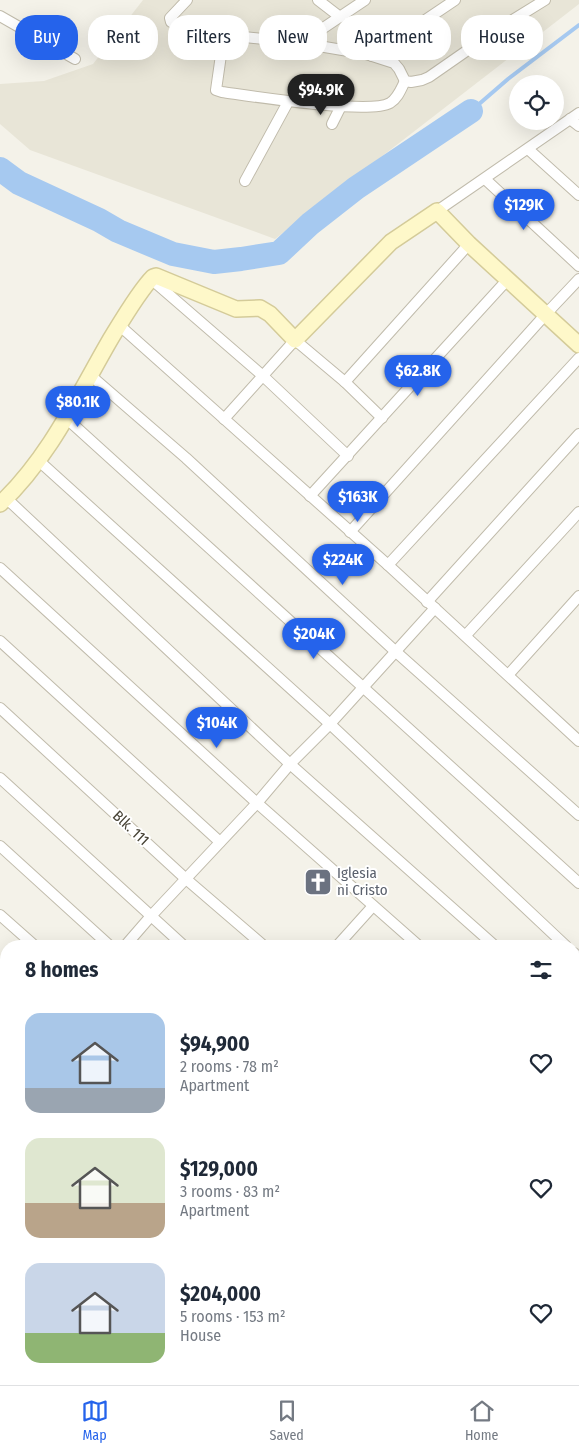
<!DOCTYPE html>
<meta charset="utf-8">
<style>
body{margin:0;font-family:"Fira Sans Condensed",sans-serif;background:#f6f6f7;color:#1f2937;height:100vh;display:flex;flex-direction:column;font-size:19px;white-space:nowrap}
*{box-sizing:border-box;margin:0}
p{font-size:16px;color:#747a83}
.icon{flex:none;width:28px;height:28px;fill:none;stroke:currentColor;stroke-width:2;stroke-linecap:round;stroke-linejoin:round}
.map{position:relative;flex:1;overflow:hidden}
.drawer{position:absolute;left:0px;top:940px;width:580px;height:445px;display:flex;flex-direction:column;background:#fff;border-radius:20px 20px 0 0;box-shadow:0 5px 20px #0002}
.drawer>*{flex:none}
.top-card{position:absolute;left:15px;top:15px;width:550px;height:45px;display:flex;gap:10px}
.controls{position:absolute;left:509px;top:75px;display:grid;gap:10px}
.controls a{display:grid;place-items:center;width:55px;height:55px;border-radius:50%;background:#fff;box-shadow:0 5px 20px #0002;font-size:25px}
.price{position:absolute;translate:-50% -42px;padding:0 11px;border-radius:18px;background:#2563eb;color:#fff;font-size:16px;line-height:32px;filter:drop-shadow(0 1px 2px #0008)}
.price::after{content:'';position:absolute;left:50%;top:30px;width:15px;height:11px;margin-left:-8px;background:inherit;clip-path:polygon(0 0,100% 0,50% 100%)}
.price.on{background:#222;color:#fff}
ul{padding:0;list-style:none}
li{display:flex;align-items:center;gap:15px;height:125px;padding:0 25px}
li span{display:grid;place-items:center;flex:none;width:140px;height:100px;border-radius:15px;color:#555}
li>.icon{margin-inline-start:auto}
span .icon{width:60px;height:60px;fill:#fffc;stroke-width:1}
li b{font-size:21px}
h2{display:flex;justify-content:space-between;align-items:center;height:60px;padding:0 25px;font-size:21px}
.pill{padding:0 18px;border-radius:20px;background:#fff;box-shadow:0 5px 20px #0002;font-size:18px;line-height:45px}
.pill.on{background:#2563eb;color:#fff}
.tabs{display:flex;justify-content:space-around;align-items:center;height:70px;border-top:1px solid #e0e1e3;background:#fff;font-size:14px;color:#747a83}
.tabs a{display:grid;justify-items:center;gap:2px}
.tabs .on{color:#2563eb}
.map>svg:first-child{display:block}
.residential{fill:#e8e5d7}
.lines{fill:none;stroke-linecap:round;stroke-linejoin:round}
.stream{stroke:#a6c9f0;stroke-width:4}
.river{stroke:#a6c9f0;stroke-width:24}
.street-casing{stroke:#c0bbab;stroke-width:12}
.secondary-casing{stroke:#d4cb99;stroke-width:18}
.street{stroke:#fff;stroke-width:10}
.secondary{stroke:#fef8c9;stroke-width:15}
.labels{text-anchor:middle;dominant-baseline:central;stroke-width:4;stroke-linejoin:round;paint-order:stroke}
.street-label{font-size:15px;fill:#484437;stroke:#fff}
.worship-label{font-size:15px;fill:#5b616d;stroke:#fff;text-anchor:start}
</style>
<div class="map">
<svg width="579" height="1385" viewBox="0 0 579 1385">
<rect width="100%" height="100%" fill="#f4f2e9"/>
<!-- residential -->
<polygon class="residential" points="143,0 579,0 579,4 275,239 30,150 0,124 0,84 44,81 93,64"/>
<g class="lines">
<!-- stream -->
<polyline class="stream" points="471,111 508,79 579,25"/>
<!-- river -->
<polyline class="river" points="0,169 19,183 99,220 118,231 173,254 214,262 241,259 279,253 310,224 356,188 471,111"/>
<!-- street casing -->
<g class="street-casing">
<g id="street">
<polyline points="187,0 170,18 171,22 197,32 301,43 366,54 394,63 399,69 405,81 411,82 422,80 429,77 498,29 545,0"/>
<polyline points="318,0 340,17"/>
<polyline points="0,16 75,59"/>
<path d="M 224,34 L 216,90 L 222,92 C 251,96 369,115 390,103 C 398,98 401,89 405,81"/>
<polyline points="301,43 365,0"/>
<polyline points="372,56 455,0"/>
<polyline points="570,119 579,126"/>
<polyline points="332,124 341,106"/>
<polyline points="528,149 579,195"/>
<polyline points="485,179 579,266"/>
<polyline points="245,181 288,102"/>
<polyline points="437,211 579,113"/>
<polyline points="151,279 263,376 348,456"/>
<polyline points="119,325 388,565 579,741"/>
<polyline points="90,375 186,458 395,651 579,815"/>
<polyline points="345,382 469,244"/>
<polyline points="66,418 579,883"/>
<polyline points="224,419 295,340 345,382 382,418"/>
<polyline points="39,461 330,724 566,946"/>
<polyline points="310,496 508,279"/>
<polyline points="6,498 290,764 495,946"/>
<polyline points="350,532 545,315 579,279"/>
<polyline points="388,565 579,358"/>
<polyline points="0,568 257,803 419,946"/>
<polyline points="427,602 579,434"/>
<polyline points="466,635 579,512"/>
<polyline points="0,641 220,842"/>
<polyline points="509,674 579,596"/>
<polyline points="0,708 186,879 264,946"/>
<polyline points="0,778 184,946"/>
<polyline points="0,846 110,946"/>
<polyline points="0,915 35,946"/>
<polyline points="125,946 151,916 257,803 290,764 330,724 435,608"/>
<polyline points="337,946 373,906"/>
<polyline points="574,953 579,958"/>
<polyline points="574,1016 579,1021"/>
<polyline points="0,1076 6,1082"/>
<polyline points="574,1086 579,1091"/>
<polyline points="0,1147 6,1137"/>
<polyline points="574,1157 579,1161"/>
<polyline points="574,1232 579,1237"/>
<polyline points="0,1254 6,1244"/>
<polyline points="574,1300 579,1305"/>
<polyline points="0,1358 6,1363"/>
<polyline points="574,1370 579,1375"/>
<polyline points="23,1379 29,1385"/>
<polyline points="349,1379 356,1385"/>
<polyline points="421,1379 428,1385"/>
<polyline points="509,1379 516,1385"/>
<polyline points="78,1385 84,1379"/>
<polyline points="164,1385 171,1379"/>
<polyline points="221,1385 228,1379"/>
</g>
</g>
<!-- secondary casing -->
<g class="secondary-casing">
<g id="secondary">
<path d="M 0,504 C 49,458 77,397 110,340 C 121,322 139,291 153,277 L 156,276 L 236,309 L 260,308 L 270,314 L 295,340 L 391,242 L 437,211 L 469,244 L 579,345"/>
<polyline points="0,989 6,995"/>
<polyline points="574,1006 579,1001"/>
<polyline points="262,1379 269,1385"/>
</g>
</g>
<!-- street -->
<use href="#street" class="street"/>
<!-- secondary -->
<use href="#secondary" class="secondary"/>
</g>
<!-- icons -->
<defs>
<g id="church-square" transform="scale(1.4375)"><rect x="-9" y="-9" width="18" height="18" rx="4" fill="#6b7280" stroke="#fff"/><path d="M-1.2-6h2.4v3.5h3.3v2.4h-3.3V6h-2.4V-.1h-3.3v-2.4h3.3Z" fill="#fff"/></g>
</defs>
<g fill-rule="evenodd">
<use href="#church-square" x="318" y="882"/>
</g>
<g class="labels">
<!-- street labels -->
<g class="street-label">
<text transform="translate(131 828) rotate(43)">Blk. 111</text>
</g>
<!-- worship labels -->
<g class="worship-label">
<text x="337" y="873">Iglesia<tspan x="337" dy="17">ni Cristo</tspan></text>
</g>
</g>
</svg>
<div class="controls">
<a><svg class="icon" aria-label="locate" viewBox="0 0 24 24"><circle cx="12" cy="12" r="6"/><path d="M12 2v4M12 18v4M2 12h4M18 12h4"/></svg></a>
</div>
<b class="price on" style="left:321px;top:116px">$94.9K</b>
<b class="price" style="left:524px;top:231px">$129K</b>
<b class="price" style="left:418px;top:397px">$62.8K</b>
<b class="price" style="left:78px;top:428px">$80.1K</b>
<b class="price" style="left:358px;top:523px">$163K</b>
<b class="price" style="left:343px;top:586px">$224K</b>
<b class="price" style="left:314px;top:660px">$204K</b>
<b class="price" style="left:217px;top:749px">$104K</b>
<div class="top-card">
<a class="pill on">Buy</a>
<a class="pill">Rent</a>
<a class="pill">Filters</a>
<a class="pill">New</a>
<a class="pill">Apartment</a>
<a class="pill">House</a>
</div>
<section class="drawer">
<h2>8 homes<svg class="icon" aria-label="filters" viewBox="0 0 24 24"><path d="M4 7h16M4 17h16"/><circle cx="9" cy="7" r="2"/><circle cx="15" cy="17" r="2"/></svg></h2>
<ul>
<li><span style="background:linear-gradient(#a9c7e8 75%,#9aa5b1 0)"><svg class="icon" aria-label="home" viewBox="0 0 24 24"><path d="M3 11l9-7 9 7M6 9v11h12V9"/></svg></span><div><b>$94,900</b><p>2 rooms · 78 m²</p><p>Apartment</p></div><svg class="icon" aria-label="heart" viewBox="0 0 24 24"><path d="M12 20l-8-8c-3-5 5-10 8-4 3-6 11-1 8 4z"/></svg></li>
<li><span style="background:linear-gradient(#dfe7d0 65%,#b9a48a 0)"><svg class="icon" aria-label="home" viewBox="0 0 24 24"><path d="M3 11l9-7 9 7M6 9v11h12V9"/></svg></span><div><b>$129,000</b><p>3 rooms · 83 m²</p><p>Apartment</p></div><svg class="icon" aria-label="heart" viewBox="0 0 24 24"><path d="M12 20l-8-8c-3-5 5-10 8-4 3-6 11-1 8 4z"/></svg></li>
<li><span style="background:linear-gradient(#c9d6e8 70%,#8fb573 0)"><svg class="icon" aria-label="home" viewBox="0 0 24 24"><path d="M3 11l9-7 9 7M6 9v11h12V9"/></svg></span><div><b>$204,000</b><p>5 rooms · 153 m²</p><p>House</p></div><svg class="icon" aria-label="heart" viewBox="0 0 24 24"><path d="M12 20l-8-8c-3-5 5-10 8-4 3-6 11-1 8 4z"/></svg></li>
</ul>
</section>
</div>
<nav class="tabs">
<a class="on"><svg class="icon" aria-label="map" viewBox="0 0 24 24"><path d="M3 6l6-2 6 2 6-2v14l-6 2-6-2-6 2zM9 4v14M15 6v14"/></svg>Map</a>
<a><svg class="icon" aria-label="saved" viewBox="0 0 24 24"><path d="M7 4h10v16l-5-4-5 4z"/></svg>Saved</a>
<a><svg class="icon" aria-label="home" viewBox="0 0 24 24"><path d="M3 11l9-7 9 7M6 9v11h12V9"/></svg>Home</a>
</nav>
